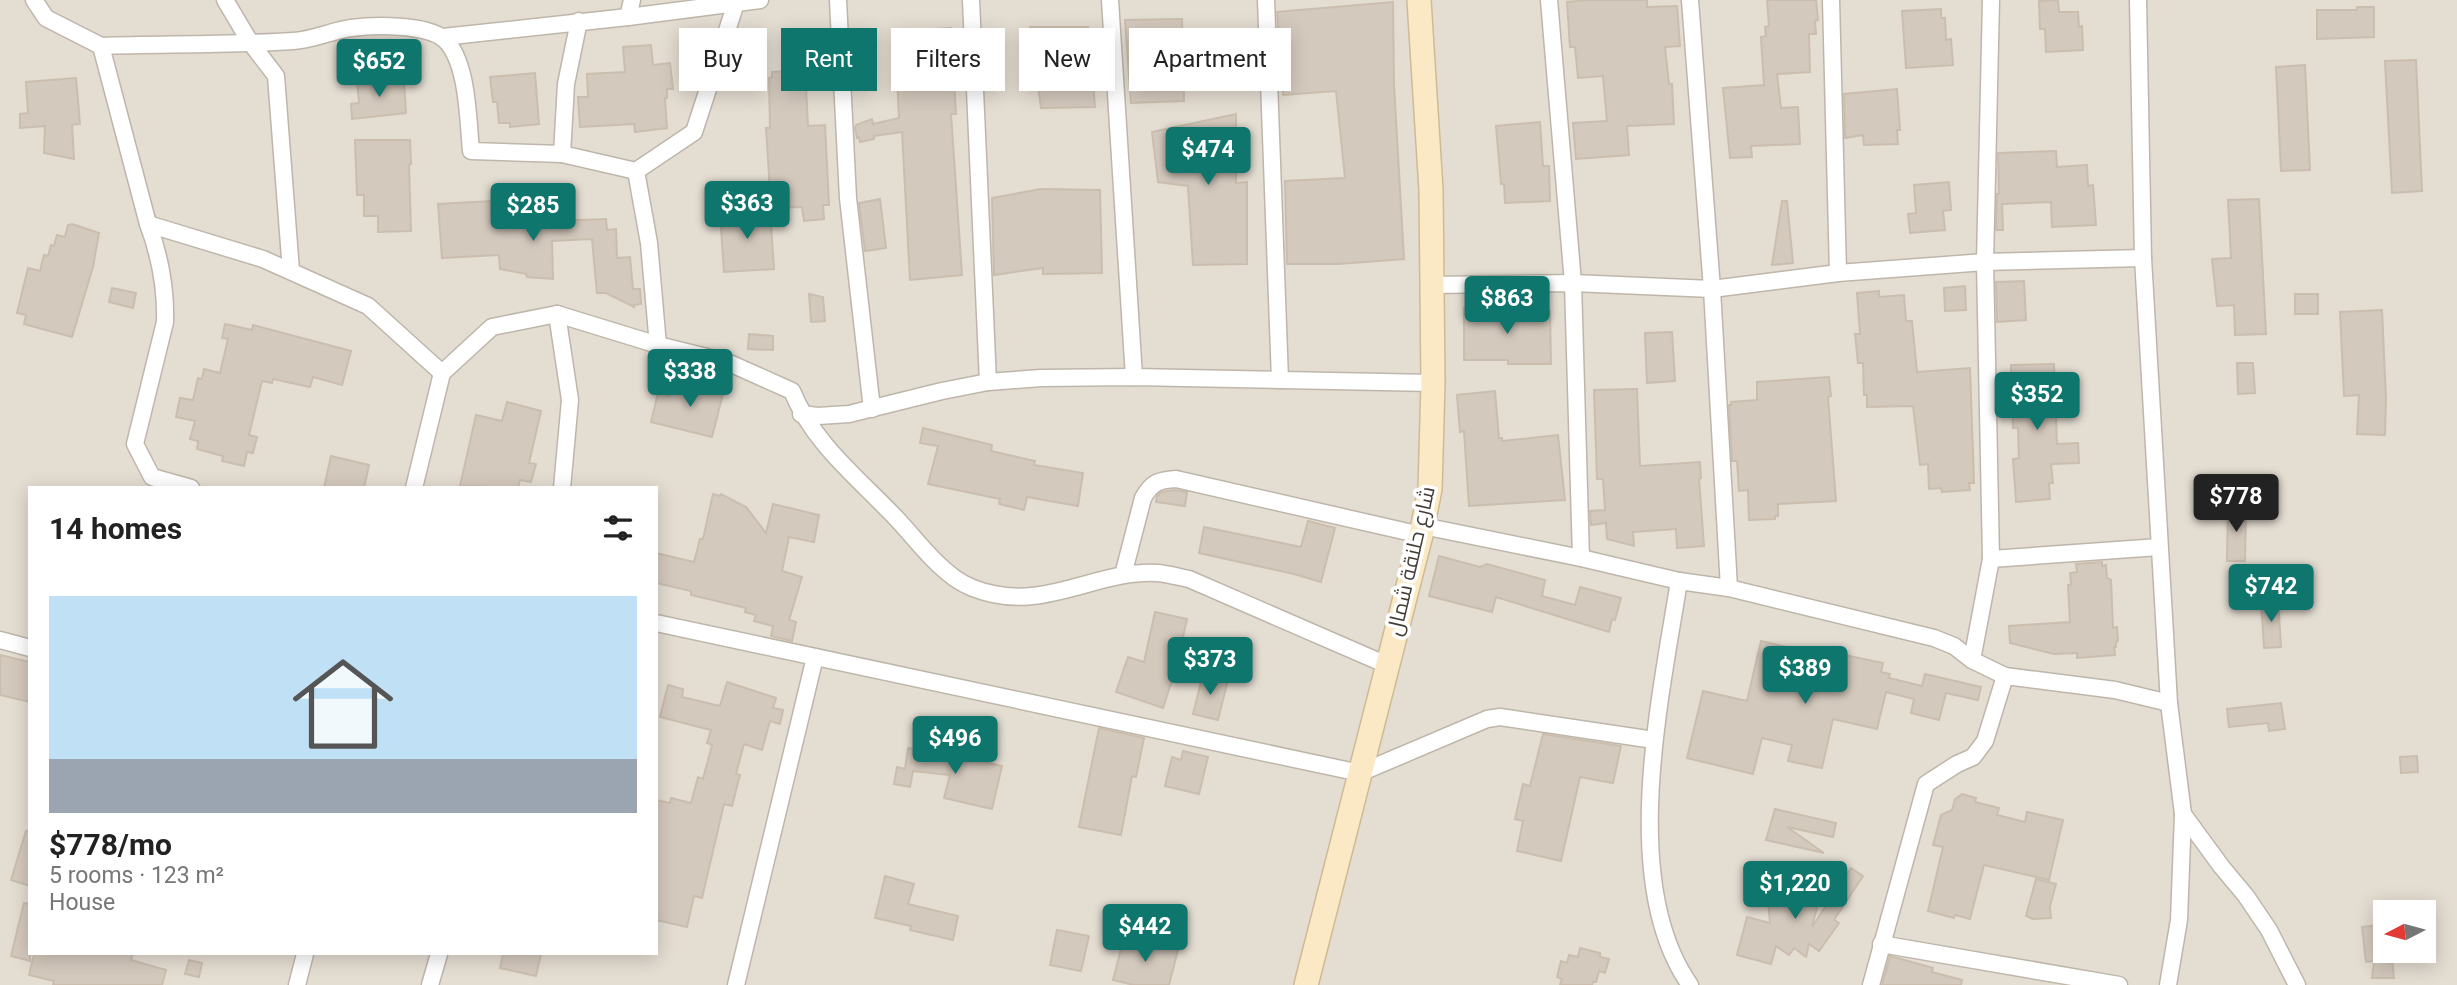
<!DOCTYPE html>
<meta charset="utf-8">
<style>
body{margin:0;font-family:Roboto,Cairo,sans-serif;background:#f2f2f2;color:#222;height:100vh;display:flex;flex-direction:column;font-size:26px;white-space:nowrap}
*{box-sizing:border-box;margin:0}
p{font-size:23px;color:#767676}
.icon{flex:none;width:38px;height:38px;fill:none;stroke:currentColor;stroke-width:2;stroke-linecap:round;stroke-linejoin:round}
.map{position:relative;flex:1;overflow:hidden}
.drawer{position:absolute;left:28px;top:486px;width:630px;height:469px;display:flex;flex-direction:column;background:#fff;border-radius:0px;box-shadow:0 4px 18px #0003}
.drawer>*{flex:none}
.hud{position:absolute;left:679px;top:28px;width:665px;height:63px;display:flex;gap:14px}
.needle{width:46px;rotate:264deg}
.controls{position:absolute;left:2373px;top:900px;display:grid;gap:14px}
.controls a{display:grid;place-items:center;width:63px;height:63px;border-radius:0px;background:#fff;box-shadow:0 4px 18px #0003;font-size:35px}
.price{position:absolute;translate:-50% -60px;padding:0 16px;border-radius:7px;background:#0f766e;color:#fff;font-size:23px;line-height:46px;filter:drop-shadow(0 2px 4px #0008)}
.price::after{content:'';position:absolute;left:50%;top:42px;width:21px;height:16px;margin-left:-10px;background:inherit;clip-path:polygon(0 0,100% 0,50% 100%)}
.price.on{background:#222;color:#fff}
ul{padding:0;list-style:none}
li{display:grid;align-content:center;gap:14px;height:371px;padding:0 21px}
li+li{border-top:2px solid #e0e0e0}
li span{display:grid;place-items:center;height:217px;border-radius:0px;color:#555}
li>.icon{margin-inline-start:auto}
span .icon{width:126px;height:126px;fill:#fffc;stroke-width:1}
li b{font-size:30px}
h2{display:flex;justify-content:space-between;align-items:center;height:84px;padding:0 21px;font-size:30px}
.tag{padding:0 24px;border-radius:0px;background:#fff;box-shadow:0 4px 18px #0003;font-size:24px;line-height:63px}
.tag.on{background:#0f766e;color:#fff}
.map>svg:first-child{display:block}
.residential{fill:#e4ddd2;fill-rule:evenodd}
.building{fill:#d4c9bd;stroke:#cbbeae;stroke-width:2}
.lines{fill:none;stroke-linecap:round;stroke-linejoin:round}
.street-casing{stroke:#beb6aa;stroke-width:19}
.secondary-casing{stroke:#cdbb96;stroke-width:26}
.street{stroke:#fff;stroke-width:16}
.secondary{stroke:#fae9c4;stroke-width:23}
.labels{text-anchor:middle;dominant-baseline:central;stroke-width:7;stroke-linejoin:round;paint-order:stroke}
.street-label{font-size:21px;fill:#423c34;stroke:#fff}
</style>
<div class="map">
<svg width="2457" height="985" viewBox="0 0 2457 985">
<rect width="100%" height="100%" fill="#f0ece4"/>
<!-- residential -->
<path class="residential" d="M 0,0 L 2457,0 L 2457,985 L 0,985 ZM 30,488 L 656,488 L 656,954 L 30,954 ZM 2385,912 L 2424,912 L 2424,950 L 2385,950 Z"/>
<!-- building -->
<g class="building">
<polygon points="1587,0 1647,0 1647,7 1677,6 1680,46 1665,47 1669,84 1672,84 1674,124 1627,126 1629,155 1576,159 1573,123 1607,121 1603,76 1578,78 1575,47 1570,47 1567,2"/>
<polygon points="1767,0 1816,0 1818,20 1815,21 1816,34 1809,34 1810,72 1777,74 1781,108 1798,107 1800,144 1751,146 1752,157 1730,158 1723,88 1764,85 1761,37 1766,36 1765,27 1769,26"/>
<polygon points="2058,0 2059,12 2078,12 2079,27 2082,26 2083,50 2046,52 2045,29 2040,29 2039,1"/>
<polygon points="1393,2 1394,85 1404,259 1338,264 1287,264 1285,181 1345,178 1336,91 1283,95 1277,12"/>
<polygon points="2357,7 2374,7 2374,37 2317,39 2317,10 2357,10"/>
<polygon points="1941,9 1941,18 1945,18 1946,40 1951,39 1953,65 1906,68 1902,11"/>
<polygon points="1182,19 1184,101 1131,103 1125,20"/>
<polygon points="1030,27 1088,27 1095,107 1041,108"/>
<polygon points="951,28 956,114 951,114 962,275 910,280 902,132 874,136 874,139 860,142 859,137 857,138 855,128 856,125 872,119 873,124 899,118 895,31"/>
<polygon points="651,45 653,65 670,63 673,89 667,89 667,98 665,98 667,128 635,132 634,124 580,127 578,97 588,97 587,74 625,72 623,47"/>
<polygon points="2416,60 2422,191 2392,193 2385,61"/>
<polygon points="2305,65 2310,170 2281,171 2276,67"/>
<polygon points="805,70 808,126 825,125 829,205 823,205 824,219 804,221 802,207 771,208 766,128 770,128 769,78 772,77 772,72"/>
<polygon points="535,73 539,124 510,127 510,123 499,123 497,102 493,102 490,77"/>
<polygon points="76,78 80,124 72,125 74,159 44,153 45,126 20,128 20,114 28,113 26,82"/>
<polygon points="388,80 394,83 404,82 406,113 352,119 351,104 359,103 357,82"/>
<polygon points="1897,89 1900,130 1897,130 1898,144 1864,145 1863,135 1845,138 1844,94"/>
<polygon points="1236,114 1236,183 1247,182 1247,264 1193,265 1188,186 1158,182 1152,132"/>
<polygon points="1540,122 1543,166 1549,166 1550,201 1505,203 1504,184 1501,184 1496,126"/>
<polygon points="355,140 410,140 411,164 409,165 411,231 378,232 378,216 364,216 364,195 357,195"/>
<polygon points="2056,151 2057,167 2087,165 2088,186 2093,185 2096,225 2052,227 2051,202 2002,204 2003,230 1996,230 1997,194 1999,194 1998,153"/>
<polygon points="1949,182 1951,210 1943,211 1945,230 1910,233 1908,214 1916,213 1914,185"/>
<polygon points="1041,189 1100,190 1102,273 1043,274 1043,268 994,275 992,198"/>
<polygon points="880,199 886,248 865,251 859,203"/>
<polygon points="2259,199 2266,334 2235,335 2234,305 2217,306 2212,259 2231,258 2228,200"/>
<polygon points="491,201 492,208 551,212 551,221 606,219 607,230 616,229 617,258 630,257 633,289 640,289 641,304 634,305 634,307 606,293 597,293 592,239 552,241 553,279 527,277 526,274 500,269 499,255 442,258 438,204"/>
<polygon points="1782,201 1787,201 1793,263 1772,265"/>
<polygon points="770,210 774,269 724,272 720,213"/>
<polygon points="72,224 99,233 93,267 72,337 24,324 26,315 17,313 28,268 40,271 44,255 48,256 51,245 54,246 57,235 65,237 68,225"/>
<polygon points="2024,281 2026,320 1997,322 1996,282"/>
<polygon points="1965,286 1966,310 1945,311 1944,288"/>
<polygon points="112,288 136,293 133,308 109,302"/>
<polygon points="1879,291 1879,297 1904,295 1906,321 1912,321 1917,372 1970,368 1974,483 1969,483 1970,490 1942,492 1941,488 1929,489 1928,464 1920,465 1913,406 1867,407 1867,395 1864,395 1863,363 1858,363 1855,334 1860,334 1857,293"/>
<polygon points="809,294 823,297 825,321 811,322"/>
<rect x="2295" y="294" width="23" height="20"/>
<polygon points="1464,308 1498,308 1498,312 1550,311 1551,364 1508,364 1508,360 1464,360"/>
<polygon points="2382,310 2386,399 2385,435 2357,434 2359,395 2344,396 2340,312"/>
<polygon points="225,324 252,330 253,325 351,351 342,385 313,377 310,387 273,379 272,383 262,381 249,435 257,437 253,453 247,452 244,466 222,461 223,456 197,449 198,441 190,439 195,421 176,417 180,398 193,400 198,378 202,379 204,369 220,373 228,339 222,338"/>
<polygon points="1672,332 1675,381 1647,383 1645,333"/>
<polygon points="749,334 773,336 773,350 748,349"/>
<polygon points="2237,363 2253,363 2255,393 2238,394"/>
<polygon points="2054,364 2057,444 2078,443 2079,463 2051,464 2053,483 2049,483 2050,499 2016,502 2013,459 2019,458 2018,428 2013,428 2011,365"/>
<polygon points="1829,377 1831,396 1828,397 1836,501 1778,504 1778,516 1775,516 1775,519 1749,520 1748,490 1739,491 1737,461 1732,461 1729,405 1731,405 1731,402 1757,400 1757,382"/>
<polygon points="689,382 724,390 712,437 651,422 658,393 669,396 671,389 677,391 678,388 687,390"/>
<polygon points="1637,389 1640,466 1700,462 1701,478 1699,479 1704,546 1677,548 1676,529 1633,532 1634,546 1607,539 1606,523 1591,525 1590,511 1605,510 1603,479 1597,479 1594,390"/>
<polygon points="1495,391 1499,438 1502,438 1502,441 1558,435 1565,500 1469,506 1464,431 1460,432 1457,395"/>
<polygon points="507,402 541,411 529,463 536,464 531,482 520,480 518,488 460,486 476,415 502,421"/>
<polygon points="923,428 992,445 991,451 1035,461 1034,465 1083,473 1078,506 1027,497 1024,510 999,504 1000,499 928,484 938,446 920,443"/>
<polygon points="331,456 369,465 364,488 324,488"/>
<polygon points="1175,490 1187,492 1185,506 1156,502 1157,496 1161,492"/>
<polygon points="713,494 720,496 721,494 746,507 766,533 773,504 819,515 814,542 789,537 782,571 802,577 789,620 796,622 792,641 771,636 773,626 754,621 756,615 745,612 746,608 691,595 691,591 656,583 656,553 694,562 700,539 703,539"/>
<polygon points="2228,506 2246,507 2245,561 2227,561"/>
<polygon points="1308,521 1335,528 1321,582 1294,574 1199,553 1204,527 1301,547"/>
<polygon points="1439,556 1480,567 1487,564 1545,580 1542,596 1575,605 1580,587 1621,598 1615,620 1612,619 1609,632 1496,597 1492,612 1429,596"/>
<polygon points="2102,562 2102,566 2106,565 2107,578 2111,580 2113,628 2117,627 2118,641 2116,642 2116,647 2114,647 2115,655 2077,658 2077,653 2054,654 2010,643 2009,626 2070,622 2068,585 2071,585 2070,573 2077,572 2076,564"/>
<polygon points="2278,600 2281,647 2264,648 2261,601"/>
<polygon points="1155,612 1187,619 1176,668 1163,708 1116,692 1128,657 1144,662"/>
<polygon points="1761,641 1829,657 1830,652 1883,663 1881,672 1890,674 1889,678 1922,686 1925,674 1981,687 1978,700 1946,693 1939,720 1911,713 1914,699 1886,692 1877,729 1833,719 1822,768 1788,761 1792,745 1762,738 1753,774 1687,758 1703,691 1747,701"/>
<polygon points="0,655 30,662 30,702 0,695"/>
<polygon points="1203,674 1228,680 1218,720 1193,714"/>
<polygon points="727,682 776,698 773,708 783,710 780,724 770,721 762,750 744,744 736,774 740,775 732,806 724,804 702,898 694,896 687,927 656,920 656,800 670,803 671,798 691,803 698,777 703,779 712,745 707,743 711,730 660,717 668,685 683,689 682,697 720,706"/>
<polygon points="2281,703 2285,729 2269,731 2268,723 2229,727 2227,709"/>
<polygon points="1099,728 1144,738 1136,777 1132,776 1121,835 1079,827"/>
<polygon points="1543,734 1621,746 1613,783 1580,777 1561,861 1517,851 1523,821 1515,819 1523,784 1530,786"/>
<polygon points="908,748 954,757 954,755 1002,766 992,809 944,798 950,775 913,771 910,787 894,784 897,767 905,769"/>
<polygon points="1183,751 1208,757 1199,794 1165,786 1172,757 1181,760"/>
<polygon points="2417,756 2418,772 2401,773 2400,757"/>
<polygon points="1962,794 1976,798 1975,802 1999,808 1997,815 2025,822 2027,812 2063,820 2049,880 1984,865 1970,919 1955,915 1954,918 1928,911 1943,847 1933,845 1941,815 1952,810 1955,799"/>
<polygon points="1775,809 1836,823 1833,837 1787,827 1824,853 1766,840"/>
<polygon points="26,831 30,831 30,886 11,880"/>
<polygon points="1851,868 1863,876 1834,920 1839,923 1819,951 1809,944 1806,957 1794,948 1789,955 1776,946 1771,964 1737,955 1747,917 1770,923 1768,900 1774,892 1782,898 1795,880 1803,886 1807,881 1821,891 1812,927"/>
<polygon points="885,876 914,884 908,904 958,916 953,940 910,930 911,926 875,918"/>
<polygon points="2036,879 2056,884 2050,906 2051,918 2033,919 2026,916"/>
<polygon points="24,903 30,904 30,961 11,956"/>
<polygon points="2385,924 2385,950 2391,950 2394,978 2372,978 2374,961 2366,962 2362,927"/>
<polygon points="1057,930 1089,936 1081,971 1050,965"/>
<polygon points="1124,937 1178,950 1169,985 1134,985 1113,980"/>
<polygon points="1580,948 1600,953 1600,957 1609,959 1605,973 1599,971 1596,982 1593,982 1592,985 1560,985 1562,979 1557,977 1561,961 1567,963 1569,955 1578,957"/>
<polygon points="34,954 133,954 131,960 166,970 162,985 53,985 54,981 29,975"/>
<polygon points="503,954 541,954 536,976 500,968"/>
<polygon points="1890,956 1933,968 1932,972 1962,980 1961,985 1882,985"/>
<polygon points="189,960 202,963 199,977 185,974"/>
</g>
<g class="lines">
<!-- street casing -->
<g class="street-casing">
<g id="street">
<path d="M 34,0 L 46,18 L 101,46 L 148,224 C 160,256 166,288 165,322 L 135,444 L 152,477 L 191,488"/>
<polyline points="225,0 250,42 276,76 291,271"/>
<polyline points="838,0 848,198 872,409"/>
<polyline points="971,0 988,382"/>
<polyline points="1110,0 1134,377"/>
<polyline points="1266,0 1280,380"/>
<polyline points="1549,0 1573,283 1581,558"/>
<polyline points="1690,0 1712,289 1729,588"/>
<polyline points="1831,0 1838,273"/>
<polyline points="2138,0 2143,258 2169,703 2183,814 2179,920 2168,985"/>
<polyline points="628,17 760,0"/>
<polyline points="443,37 628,17 632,0"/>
<path d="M 101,46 C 165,44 229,45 293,41 C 313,40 331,31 351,28 C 374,25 426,24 444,39 C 468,60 468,121 471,151 L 562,154 L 636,171 L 694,132 L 736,3"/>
<polyline points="562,154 566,84 579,21"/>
<polyline points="636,171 649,243 658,345"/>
<polyline points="148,224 263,259 368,306 442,373"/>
<polyline points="1432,285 1573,283 1712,289 1838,273 1985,262 2143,258"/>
<polyline points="557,314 570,400 562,488"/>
<polyline points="801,414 818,416 849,414 942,391 988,382 1041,378 1134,377 1433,383"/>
<path d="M 414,488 L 442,373 L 492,327 L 557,314 L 658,345 L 727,362 L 792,391 C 813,443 858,478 896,518 C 915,538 932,562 956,579 C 976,593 1008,599 1032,596 C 1074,592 1115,570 1158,573 C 1168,574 1179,577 1189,579 L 1387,665"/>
<polyline points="1423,526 1581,558 1679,581 1729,588 1934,638 1954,646 1972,660 2005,676 2115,690 2169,703"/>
<polyline points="1991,559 2159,547"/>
<path d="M 1123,575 L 1143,498 C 1152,482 1159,480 1176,479 L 1421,535"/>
<path d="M 1679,581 C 1661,696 1618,883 1690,985"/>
<polyline points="656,623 1360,773 1487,719 1500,717 1654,740"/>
<polyline points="0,640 30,648"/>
<polyline points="1972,660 1991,559 1985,262 1991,0"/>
<polyline points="2183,814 2221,866 2246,896 2269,930 2297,985"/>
<polyline points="1881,944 2119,985"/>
<polyline points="297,985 305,954"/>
<polyline points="430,985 439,954"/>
<polyline points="736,985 815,657"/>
<polyline points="1871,985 1926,784 1957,764 1973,757 1985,741 2005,676"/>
</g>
</g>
<!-- secondary casing -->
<g class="secondary-casing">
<polyline id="secondary" points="1306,985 1421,535 1430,489 1433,383 1431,190 1419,0"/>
</g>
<!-- street -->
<use href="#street" class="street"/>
<!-- secondary -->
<use href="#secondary" class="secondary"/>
</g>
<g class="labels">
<!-- street labels -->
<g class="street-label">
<text transform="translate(1411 561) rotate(-77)">شارع حلنقة شمال</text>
</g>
</g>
</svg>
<div class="controls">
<a><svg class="needle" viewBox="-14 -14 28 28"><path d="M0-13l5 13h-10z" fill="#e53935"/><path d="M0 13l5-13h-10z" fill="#767676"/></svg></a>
</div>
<b class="price" style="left:379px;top:99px">$652</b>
<b class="price" style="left:1208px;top:187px">$474</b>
<b class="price" style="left:747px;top:241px">$363</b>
<b class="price" style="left:533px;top:243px">$285</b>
<b class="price" style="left:1507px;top:336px">$863</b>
<b class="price" style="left:690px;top:409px">$338</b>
<b class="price" style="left:2037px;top:432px">$352</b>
<b class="price on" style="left:2236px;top:534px">$778</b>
<b class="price" style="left:2271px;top:624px">$742</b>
<b class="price" style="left:1210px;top:697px">$373</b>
<b class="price" style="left:1805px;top:706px">$389</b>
<b class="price" style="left:955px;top:776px">$496</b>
<b class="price" style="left:1795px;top:921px">$1,220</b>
<b class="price" style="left:1145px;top:964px">$442</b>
<div class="hud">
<a class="tag">Buy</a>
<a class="tag on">Rent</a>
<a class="tag">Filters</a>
<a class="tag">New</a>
<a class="tag">Apartment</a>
</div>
<section class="drawer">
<h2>14 homes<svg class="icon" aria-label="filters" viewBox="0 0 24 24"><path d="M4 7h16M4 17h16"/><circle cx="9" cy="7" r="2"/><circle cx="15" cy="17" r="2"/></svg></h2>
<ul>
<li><span style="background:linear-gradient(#bfe0f5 75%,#9aa5b1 0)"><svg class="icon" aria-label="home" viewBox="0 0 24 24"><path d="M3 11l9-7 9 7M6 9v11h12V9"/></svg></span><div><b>$778/mo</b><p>5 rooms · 123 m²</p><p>House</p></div></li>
</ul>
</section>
</div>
